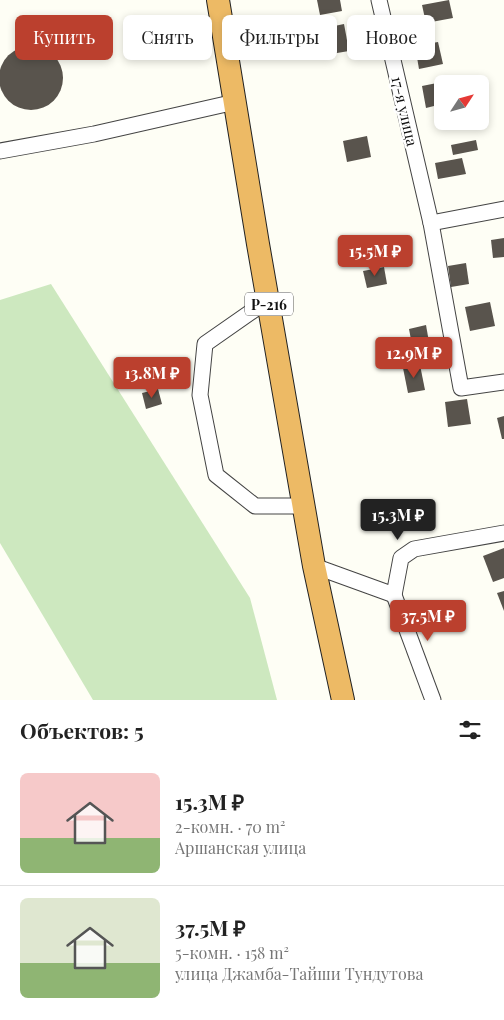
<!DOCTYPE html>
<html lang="ru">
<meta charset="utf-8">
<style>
body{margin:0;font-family:"Playfair Display",serif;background:#f6f6f6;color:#222;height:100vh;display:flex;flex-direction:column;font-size:19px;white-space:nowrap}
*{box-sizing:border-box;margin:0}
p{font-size:16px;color:#767676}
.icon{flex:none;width:28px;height:28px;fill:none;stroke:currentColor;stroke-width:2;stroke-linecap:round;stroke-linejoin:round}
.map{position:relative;height:700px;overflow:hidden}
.details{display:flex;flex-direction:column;background:#fff;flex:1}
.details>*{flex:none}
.banner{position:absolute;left:15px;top:15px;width:475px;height:45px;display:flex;gap:10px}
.needle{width:32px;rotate:54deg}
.fabs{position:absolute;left:434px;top:75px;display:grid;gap:10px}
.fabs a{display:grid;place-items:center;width:55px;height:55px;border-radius:8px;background:#fff;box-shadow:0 2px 8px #0003;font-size:25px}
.price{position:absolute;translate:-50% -42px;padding:0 11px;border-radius:5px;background:#bb402e;color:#fff;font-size:16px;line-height:32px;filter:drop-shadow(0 1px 2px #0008)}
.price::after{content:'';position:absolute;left:50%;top:30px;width:15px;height:11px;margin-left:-8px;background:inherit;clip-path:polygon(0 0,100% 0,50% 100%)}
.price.active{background:#222;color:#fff}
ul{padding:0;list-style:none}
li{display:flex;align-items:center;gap:15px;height:125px;padding:0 20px}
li+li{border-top:1px solid #e0e0e0}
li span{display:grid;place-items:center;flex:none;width:140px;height:100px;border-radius:8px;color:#555}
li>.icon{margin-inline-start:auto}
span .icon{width:60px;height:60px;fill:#fffc;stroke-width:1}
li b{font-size:21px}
h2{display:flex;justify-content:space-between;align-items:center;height:60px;padding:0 20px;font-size:21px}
.chip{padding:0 18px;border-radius:8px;background:#fff;box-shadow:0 2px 8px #0003;font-size:18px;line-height:45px}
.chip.active{background:#bb402e;color:#fff}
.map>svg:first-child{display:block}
.green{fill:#cde8bf}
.building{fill:#59544d}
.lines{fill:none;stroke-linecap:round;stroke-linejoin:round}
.minor-casing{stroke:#444;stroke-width:17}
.highway-casing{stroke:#222;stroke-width:24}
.minor{stroke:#fff;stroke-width:15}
.highway{stroke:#edba65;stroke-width:22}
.labels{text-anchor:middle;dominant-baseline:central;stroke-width:5;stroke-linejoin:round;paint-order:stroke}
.shield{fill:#fff;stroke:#585858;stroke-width:1}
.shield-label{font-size:14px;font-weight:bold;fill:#111}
.street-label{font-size:15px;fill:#111;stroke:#fff}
</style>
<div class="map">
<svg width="504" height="700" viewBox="0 0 504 700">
<rect width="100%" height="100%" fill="#fefef5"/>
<!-- green -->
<polygon class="green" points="51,284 250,598 277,700 93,700 0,543 0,300"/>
<!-- building -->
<g class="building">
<polygon points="317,0 340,0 342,11 320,15"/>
<polygon points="449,0 453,18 426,23 422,5"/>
<polygon points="344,24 349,51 325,55 320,29"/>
<polygon points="438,42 443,64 419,69 415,46"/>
<circle cx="31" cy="78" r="32"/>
<polygon points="447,81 448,84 442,84 442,104 426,108 422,86"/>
<polygon points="367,136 371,157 347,162 343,141"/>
<polygon points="476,140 478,150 453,155 451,145"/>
<polygon points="462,158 466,174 438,179 435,163"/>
<polygon points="504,238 504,257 493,258 491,240"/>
<polygon points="466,263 469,284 451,287 448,266"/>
<polygon points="384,267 387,284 367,288 363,271"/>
<polygon points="490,302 495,326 470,331 465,307"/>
<polygon points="426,325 429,342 412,345 409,329"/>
<polygon points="420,365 425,390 408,393 403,368"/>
<polygon points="158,389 162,404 146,409 142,393"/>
<polygon points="467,399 471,424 448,427 445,402"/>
<polygon points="504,416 504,439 502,439 497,418"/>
<polygon points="504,548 504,578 493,582 483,556"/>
<polygon points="504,591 504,611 497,593"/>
</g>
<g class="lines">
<!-- minor casing -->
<g class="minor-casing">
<g id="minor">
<polyline points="379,0 431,223 461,388 504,382"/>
<polyline points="0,151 94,134 235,102"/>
<polyline points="431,223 504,209"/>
<polyline points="268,300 205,344 200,395 216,475 255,506 304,506"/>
<polyline points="314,566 394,595 401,558 414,549 504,533"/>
<polyline points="394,595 433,700"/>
</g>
</g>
<!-- highway casing -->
<g class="highway-casing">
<polyline id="highway" points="218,0 258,244 314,566 343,700"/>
</g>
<!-- minor -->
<use href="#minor" class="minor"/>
<!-- highway -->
<use href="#highway" class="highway"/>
</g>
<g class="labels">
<!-- shield labels -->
<rect class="shield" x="245" y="292.5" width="48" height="23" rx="4"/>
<g class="shield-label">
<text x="269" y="304">Р-216</text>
</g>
<!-- street labels -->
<g class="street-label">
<text transform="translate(405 111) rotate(77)">17-я улица</text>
</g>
</g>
</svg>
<div class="fabs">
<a><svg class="needle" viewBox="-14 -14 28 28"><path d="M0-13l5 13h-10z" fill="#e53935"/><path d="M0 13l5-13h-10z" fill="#767676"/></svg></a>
</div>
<b class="price" style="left:375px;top:277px">15.5M ₽</b>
<b class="price" style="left:414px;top:379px">12.9M ₽</b>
<b class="price" style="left:152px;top:399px">13.8M ₽</b>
<b class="price active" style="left:398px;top:541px">15.3M ₽</b>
<b class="price" style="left:428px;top:642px">37.5M ₽</b>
<div class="banner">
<a class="chip active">Купить</a>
<a class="chip">Снять</a>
<a class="chip">Фильтры</a>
<a class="chip">Новое</a>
</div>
</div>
<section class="details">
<h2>Объектов: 5<svg class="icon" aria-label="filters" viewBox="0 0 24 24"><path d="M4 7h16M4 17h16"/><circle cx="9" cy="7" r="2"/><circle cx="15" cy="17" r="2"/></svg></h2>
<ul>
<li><span style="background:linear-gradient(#f6c9c9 65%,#8fb573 0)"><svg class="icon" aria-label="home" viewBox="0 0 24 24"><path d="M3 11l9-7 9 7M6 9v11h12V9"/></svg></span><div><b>15.3M ₽</b><p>2-комн. · 70 m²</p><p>Аршанская улица</p></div></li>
<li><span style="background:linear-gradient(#dfe7d0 65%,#8fb573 0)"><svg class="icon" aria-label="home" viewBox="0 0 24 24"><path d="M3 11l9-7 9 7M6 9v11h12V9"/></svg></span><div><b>37.5M ₽</b><p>5-комн. · 158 m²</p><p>улица Джамба-Тайши Тундутова</p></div></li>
</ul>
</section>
